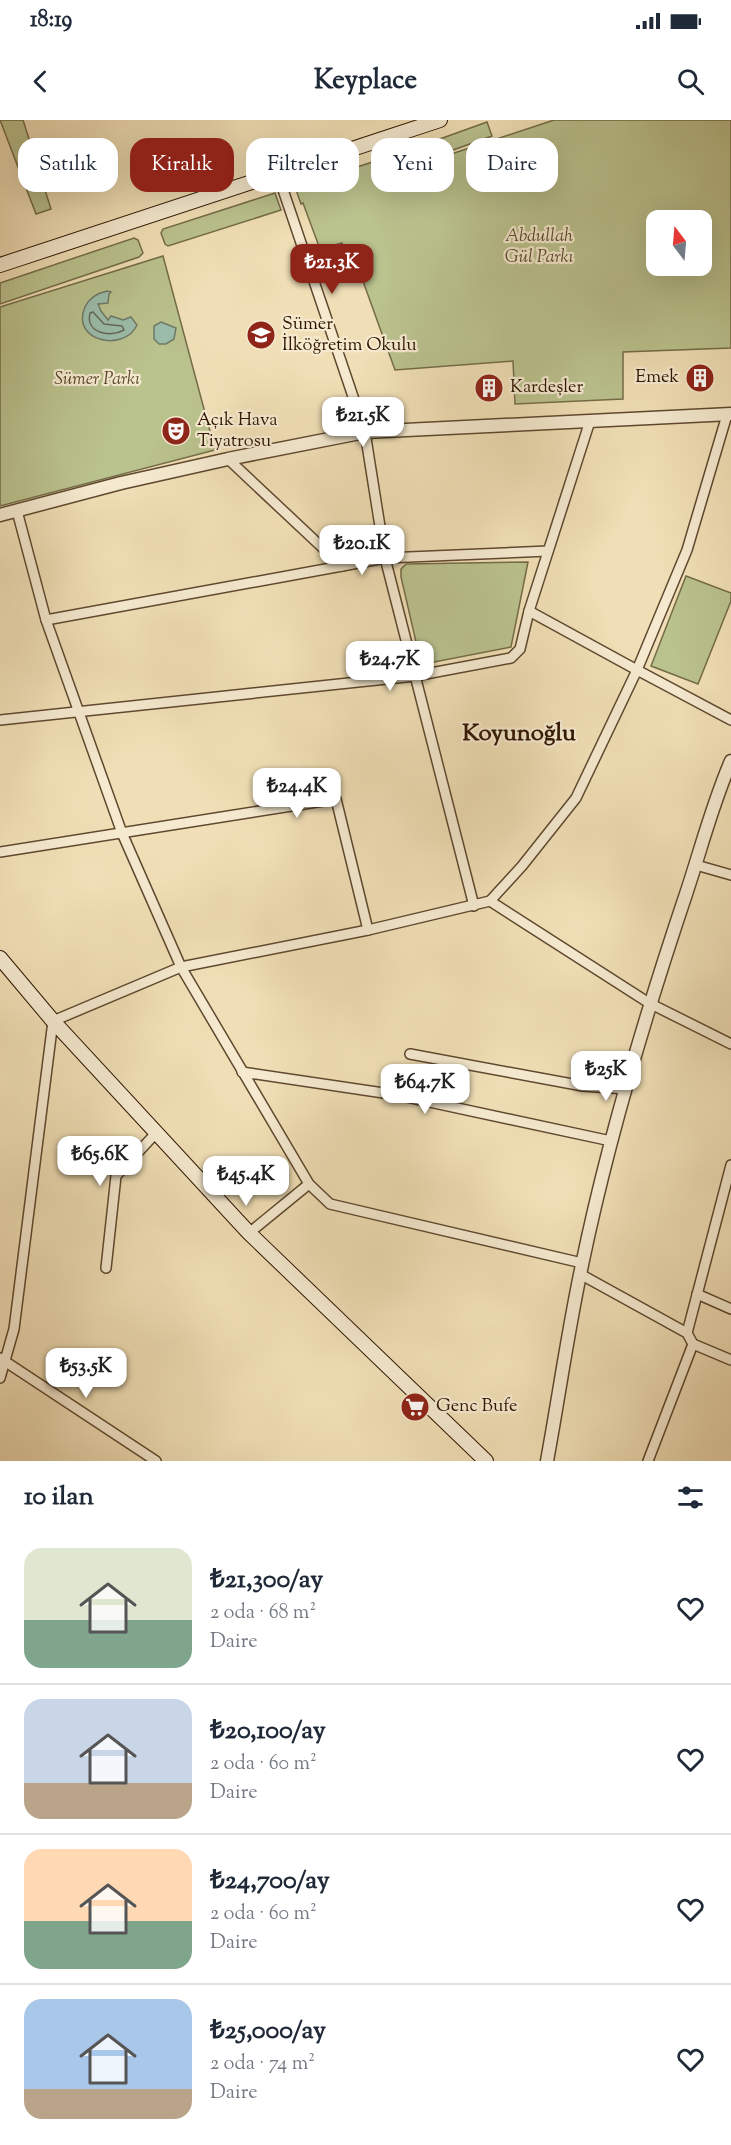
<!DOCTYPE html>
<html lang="tr">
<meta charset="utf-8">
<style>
body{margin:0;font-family:"Sorts Mill Goudy",serif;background:#f6f6f7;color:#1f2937;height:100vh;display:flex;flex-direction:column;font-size:22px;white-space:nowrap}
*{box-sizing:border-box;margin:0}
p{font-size:20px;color:#747a83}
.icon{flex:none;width:33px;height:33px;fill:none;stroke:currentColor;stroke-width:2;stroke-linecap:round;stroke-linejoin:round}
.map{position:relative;height:1341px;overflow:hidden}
.sheet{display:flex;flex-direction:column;background:#fff;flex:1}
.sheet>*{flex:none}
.banner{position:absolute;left:18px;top:18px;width:696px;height:54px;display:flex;gap:12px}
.needle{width:39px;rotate:344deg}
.controls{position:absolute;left:646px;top:90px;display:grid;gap:12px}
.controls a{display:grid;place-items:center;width:66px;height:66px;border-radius:12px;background:#fff;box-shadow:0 6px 24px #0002;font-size:30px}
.price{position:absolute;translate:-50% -51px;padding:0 14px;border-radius:12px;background:#fff;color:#222;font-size:20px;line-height:39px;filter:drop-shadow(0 2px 3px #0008)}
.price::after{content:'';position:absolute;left:50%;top:36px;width:18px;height:14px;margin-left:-9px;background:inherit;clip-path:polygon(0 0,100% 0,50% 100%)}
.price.active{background:#8f2418;color:#fff}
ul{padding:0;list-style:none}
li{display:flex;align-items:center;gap:18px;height:150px;padding:0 24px}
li+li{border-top:2px solid #e0e1e3}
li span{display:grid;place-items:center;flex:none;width:168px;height:120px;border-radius:18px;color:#555}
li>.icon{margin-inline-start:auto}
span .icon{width:72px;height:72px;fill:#fffc;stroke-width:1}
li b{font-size:26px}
h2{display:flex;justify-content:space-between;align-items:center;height:72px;padding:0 24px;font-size:26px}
.pill{padding:0 21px;border-radius:18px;background:#fff;box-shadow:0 6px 24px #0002;font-size:21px;line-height:54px}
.pill.active{background:#8f2418;color:#fff}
.status{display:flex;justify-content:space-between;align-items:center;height:42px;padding:0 30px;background:#fff;direction:ltr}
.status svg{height:16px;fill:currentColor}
header{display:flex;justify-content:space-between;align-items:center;height:78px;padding:0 24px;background:#fff;font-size:27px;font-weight:700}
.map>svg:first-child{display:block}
.green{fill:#bac28e;stroke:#746c48;stroke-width:1.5;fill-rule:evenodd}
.water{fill:#9bbdab;stroke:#707a67;stroke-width:1.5}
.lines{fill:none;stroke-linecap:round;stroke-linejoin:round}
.shore{stroke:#656956;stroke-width:1.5}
.minor-casing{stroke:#5f482e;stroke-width:12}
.tertiary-casing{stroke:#5f482e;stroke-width:15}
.secondary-casing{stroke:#2f1501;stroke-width:16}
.minor{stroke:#f5ead0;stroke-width:9}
.tertiary{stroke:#f5ead0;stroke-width:12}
.secondary{stroke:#f5ead0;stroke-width:14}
.labels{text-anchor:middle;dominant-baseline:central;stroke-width:4.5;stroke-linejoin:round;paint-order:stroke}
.park-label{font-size:18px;font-style:italic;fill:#59492b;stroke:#f5ead0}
.poi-label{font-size:18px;fill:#2f1501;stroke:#f5ead0;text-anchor:start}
.district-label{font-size:24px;font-weight:bold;fill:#2f1501;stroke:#f5ead0}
</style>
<div class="status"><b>18:19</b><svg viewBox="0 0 49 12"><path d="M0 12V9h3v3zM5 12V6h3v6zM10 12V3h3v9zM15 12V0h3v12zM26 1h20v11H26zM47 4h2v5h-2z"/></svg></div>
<header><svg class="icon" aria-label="back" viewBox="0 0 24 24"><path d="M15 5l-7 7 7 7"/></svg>Keyplace<svg class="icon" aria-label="search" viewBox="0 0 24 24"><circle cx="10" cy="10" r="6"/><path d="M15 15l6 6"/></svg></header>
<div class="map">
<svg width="731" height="1341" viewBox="0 0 731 1341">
<rect width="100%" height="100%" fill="#f0dfb6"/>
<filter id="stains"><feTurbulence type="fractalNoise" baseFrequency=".00333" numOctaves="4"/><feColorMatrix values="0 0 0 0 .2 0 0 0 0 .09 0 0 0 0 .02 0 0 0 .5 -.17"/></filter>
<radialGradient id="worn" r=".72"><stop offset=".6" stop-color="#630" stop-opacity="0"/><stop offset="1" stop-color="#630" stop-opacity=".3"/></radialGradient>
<!-- green -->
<g class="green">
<polygon points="0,0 23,0 51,89 36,94"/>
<path d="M 554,0 L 731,0 L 731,228 L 623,232 L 623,279 L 515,284 L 513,241 L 395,250 L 355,139 L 347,138 L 342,123 L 320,129 L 303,83 L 301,84 L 295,67 L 385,38 L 391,54 ZM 657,100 L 702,100 L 702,146 L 657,146 Z"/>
<polygon points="487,2 492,16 417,43 412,29"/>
<polygon points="275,73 281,90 168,126 165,124 161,113 163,109"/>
<polygon points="134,118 138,120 143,133 139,137 0,184 0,163"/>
<polygon points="163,136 215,330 0,386 0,187"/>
<polygon points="528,442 511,527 429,543 420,539 401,457 401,449 406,444"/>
<polygon points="686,456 731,473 731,481 698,564 651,546"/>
</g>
<!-- water -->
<g class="water">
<path d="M 107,171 L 111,172 L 109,174 L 108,183 L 98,184 L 101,191 L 108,200 L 111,196 L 123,200 L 131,197 L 137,205 C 124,233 70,221 85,187 C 89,178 98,173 107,171 Z"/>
<polygon points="161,202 176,208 174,219 166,224 159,224 154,219 154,206"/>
</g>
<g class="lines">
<!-- shore -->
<path class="shore" d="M 93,192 L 104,204 L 122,206 L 124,210 C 110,218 85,213 90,193 Z"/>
<!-- minor casing -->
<g class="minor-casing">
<g id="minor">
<polyline points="275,46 365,312 385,438 474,786"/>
<polyline points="727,295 687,430 637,550 731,600"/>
<polyline points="228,339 342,446 385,438 548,431"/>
<polyline points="17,391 46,500"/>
<polyline points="342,446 46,500 122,713 181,847 309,1064 330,1084 582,1143"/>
<polyline points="529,491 637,550 576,678 522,746 490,781 649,883 731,924"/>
<polyline points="0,600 415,556 511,538 520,529 529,491 590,301"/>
<polyline points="0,732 336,679 368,810 490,781"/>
<polyline points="696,745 731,755"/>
<polyline points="410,934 583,966 626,969"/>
<polyline points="242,952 397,975 611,1021"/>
<polyline points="249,1113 309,1064"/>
<polyline points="106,1148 116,1056 156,1013"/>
<polyline points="580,1154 687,1213 693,1224 731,1240"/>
<polyline points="697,1174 731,1189"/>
<polyline points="687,1213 731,1045"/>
<polyline points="0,1238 156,1341"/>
<polyline points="0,1258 14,1209 53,901 181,847 368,810"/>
<polyline points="648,1341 693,1224"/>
</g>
</g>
<!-- tertiary casing -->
<g class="tertiary-casing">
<g id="tertiary">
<polyline points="0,395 121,363 228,339 365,312 731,294"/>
<path d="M 547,1341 C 559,1276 568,1210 582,1145 C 608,1019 645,896 686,774 C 701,729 712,685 731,641"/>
</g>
</g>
<!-- secondary casing -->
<g class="secondary-casing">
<g id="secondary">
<polyline points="0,145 440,0"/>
<polyline points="0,838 53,901 249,1113 486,1341"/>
</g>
</g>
<!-- minor -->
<use href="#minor" class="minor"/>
<!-- tertiary -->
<use href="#tertiary" class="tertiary"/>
<!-- secondary -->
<use href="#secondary" class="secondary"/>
</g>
<!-- icons -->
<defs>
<g id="school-disc" transform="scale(1.5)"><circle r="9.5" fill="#8f2418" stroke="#f5ead0"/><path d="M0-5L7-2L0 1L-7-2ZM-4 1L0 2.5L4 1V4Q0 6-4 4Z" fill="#fff"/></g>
<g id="building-disc" transform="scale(1.5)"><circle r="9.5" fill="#8f2418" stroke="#f5ead0"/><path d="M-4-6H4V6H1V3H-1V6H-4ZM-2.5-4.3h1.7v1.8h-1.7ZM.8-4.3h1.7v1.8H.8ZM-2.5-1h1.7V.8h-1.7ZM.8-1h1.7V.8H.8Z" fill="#fff"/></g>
<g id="theatre-disc" transform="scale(1.5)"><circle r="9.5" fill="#8f2418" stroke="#f5ead0"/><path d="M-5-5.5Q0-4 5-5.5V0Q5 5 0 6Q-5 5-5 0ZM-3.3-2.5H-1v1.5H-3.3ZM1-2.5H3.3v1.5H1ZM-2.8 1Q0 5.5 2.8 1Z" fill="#fff"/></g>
<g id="supermarket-disc" transform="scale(1.5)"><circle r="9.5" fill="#8f2418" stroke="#f5ead0"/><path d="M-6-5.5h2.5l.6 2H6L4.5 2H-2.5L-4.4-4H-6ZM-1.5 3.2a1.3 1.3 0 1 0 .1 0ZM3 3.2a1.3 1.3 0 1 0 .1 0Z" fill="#fff"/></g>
</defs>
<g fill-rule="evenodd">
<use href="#school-disc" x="261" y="215"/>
<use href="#building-disc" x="700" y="258"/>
<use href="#building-disc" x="489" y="268"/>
<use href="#theatre-disc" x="176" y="311"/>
<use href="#supermarket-disc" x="415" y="1287"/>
</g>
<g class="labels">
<!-- park labels -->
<g class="park-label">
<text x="539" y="117">Abdullah<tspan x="539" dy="21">Gül Parkı</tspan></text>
<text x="97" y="260">Sümer Parkı</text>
</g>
<!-- poi labels -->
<g class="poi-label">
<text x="282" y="205">Sümer<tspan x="282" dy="21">İlköğretim Okulu</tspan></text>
<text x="679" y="258" text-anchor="end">Emek</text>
<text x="510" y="268">Kardeşler</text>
<text x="197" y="301">Açık Hava<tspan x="197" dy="21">Tiyatrosu</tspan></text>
<text x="436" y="1287">Genc Bufe</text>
</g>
<!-- district labels -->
<g class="district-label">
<text x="519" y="614">Koyunoğlu</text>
</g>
</g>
<rect width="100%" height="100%" filter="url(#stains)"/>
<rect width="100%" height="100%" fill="url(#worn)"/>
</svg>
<div class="controls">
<a><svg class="needle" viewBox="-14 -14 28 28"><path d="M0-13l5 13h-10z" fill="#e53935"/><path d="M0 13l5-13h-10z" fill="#747a83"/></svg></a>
</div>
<b class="price active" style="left:332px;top:175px">₺21.3K</b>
<b class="price" style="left:363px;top:328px">₺21.5K</b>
<b class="price" style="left:362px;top:456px">₺20.1K</b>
<b class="price" style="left:390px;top:572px">₺24.7K</b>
<b class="price" style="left:297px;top:699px">₺24.4K</b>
<b class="price" style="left:606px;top:982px">₺25K</b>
<b class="price" style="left:425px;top:995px">₺64.7K</b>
<b class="price" style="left:100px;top:1067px">₺65.6K</b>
<b class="price" style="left:246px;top:1087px">₺45.4K</b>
<b class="price" style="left:86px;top:1279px">₺53.5K</b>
<div class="banner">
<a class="pill">Satılık</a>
<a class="pill active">Kiralık</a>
<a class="pill">Filtreler</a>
<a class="pill">Yeni</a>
<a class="pill">Daire</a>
</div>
</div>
<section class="sheet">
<h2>10 ilan<svg class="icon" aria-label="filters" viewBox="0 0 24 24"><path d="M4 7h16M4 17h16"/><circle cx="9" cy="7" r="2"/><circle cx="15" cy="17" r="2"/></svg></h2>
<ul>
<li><span style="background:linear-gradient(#dfe7d0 60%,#7fa58c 0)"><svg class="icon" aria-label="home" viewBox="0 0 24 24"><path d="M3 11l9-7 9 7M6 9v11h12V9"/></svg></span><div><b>₺21,300/ay</b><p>2 oda · 68 m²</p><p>Daire</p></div><svg class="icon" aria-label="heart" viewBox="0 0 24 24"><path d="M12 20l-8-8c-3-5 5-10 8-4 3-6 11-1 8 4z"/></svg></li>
<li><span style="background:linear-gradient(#c9d6e8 70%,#b9a48a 0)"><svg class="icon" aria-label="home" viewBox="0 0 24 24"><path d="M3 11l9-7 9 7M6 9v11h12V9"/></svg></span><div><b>₺20,100/ay</b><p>2 oda · 60 m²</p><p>Daire</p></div><svg class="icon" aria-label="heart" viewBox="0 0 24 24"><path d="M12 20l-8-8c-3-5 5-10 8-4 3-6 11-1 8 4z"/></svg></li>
<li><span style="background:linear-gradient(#ffd9b3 60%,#7fa58c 0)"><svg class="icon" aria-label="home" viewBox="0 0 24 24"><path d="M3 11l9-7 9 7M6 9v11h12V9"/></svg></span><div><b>₺24,700/ay</b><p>2 oda · 60 m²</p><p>Daire</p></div><svg class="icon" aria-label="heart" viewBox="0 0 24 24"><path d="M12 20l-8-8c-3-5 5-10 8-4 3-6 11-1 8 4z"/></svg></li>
<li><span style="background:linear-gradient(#a9c7e8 75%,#b9a48a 0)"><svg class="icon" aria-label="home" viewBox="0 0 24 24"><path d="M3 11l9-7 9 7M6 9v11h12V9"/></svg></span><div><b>₺25,000/ay</b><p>2 oda · 74 m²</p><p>Daire</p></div><svg class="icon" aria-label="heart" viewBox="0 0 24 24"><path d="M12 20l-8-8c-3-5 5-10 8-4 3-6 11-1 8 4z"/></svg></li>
</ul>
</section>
